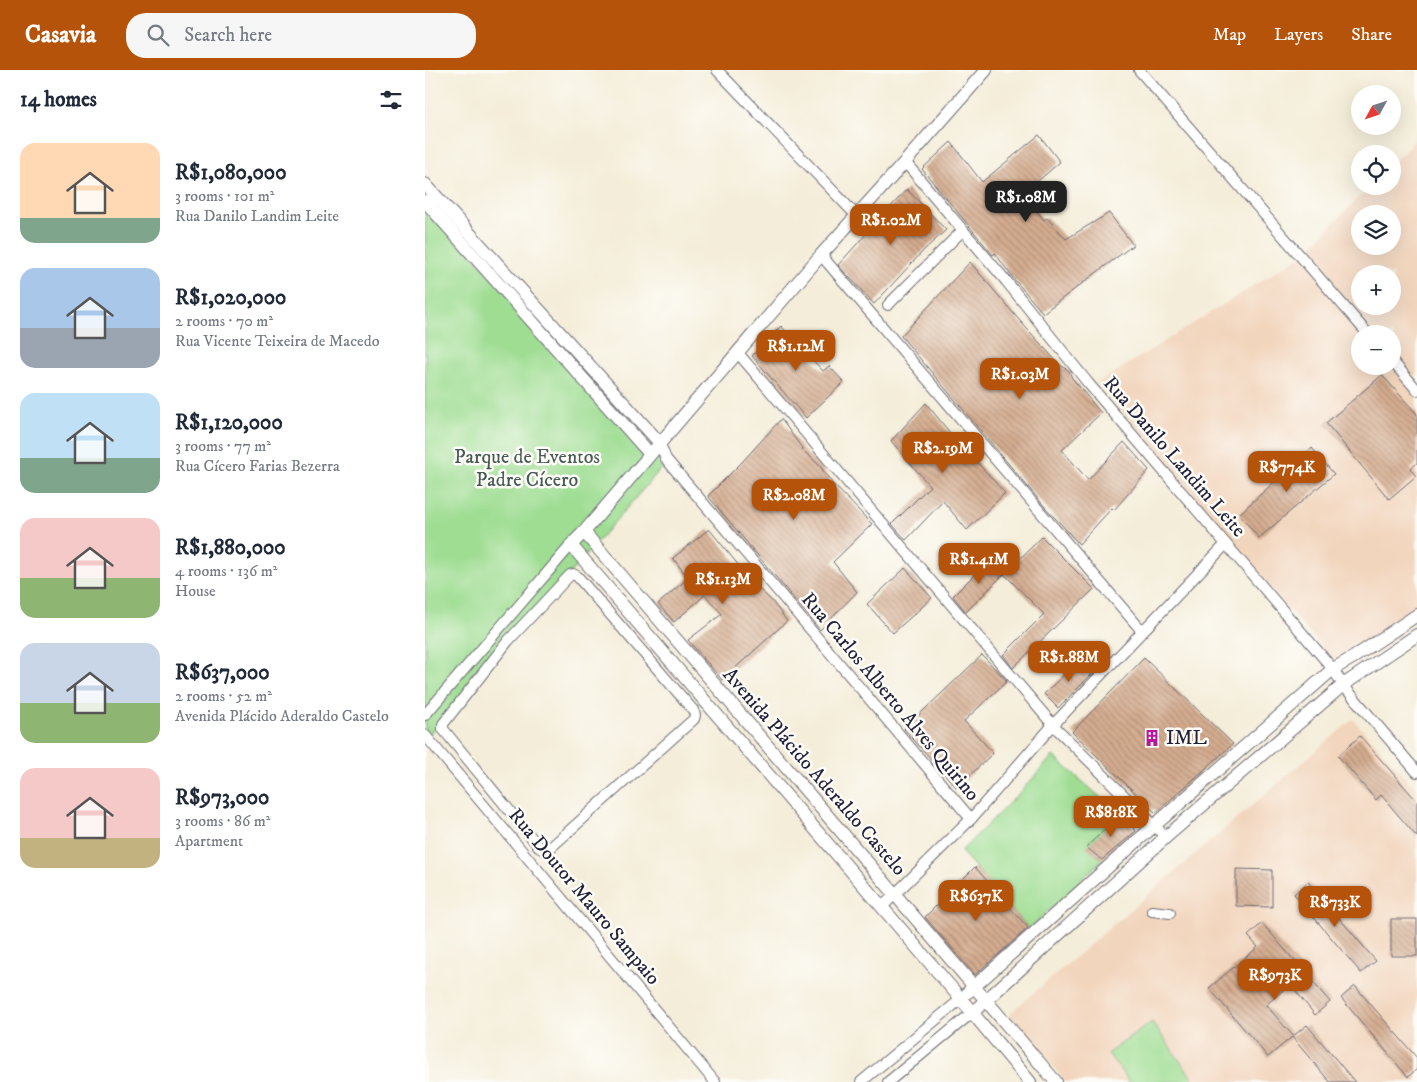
<!DOCTYPE html>
<meta charset="utf-8">
<style>
body{margin:0;font-family:"IM FELL DW Pica",serif;background:#f6f6f7;color:#1f2937;height:100vh;display:flex;flex-direction:column;font-size:19px;white-space:nowrap}
*{box-sizing:border-box;margin:0}
p{font-size:16px;color:#747a83}
.icon{flex:none;width:28px;height:28px;fill:none;stroke:currentColor;stroke-width:2;stroke-linecap:round;stroke-linejoin:round}
.map{position:relative;flex:1;overflow:hidden}
.side{display:flex;flex-direction:column;background:#fff;width:425px}
.side>*{flex:none}
.needle{width:32px;rotate:230deg}
.fabs{position:absolute;left:926px;top:15px;display:grid;gap:10px}
.fabs a{display:grid;place-items:center;width:50px;height:50px;border-radius:50%;background:#fff;box-shadow:0 5px 20px #0002;font-size:25px}
.price{position:absolute;translate:-50% -42px;padding:0 11px;border-radius:10px;background:#b45309;color:#fff;font-size:16px;line-height:32px;filter:drop-shadow(0 1px 2px #0008)}
.price::after{content:'';position:absolute;left:50%;top:30px;width:15px;height:11px;margin-left:-8px;background:inherit;clip-path:polygon(0 0,100% 0,50% 100%)}
.price.on{background:#222;color:#fff}
ul{padding:0;list-style:none}
li{display:flex;align-items:center;gap:15px;height:125px;padding:0 20px}
li span{display:grid;place-items:center;flex:none;width:140px;height:100px;border-radius:15px;color:#555}
li>.icon{margin-inline-start:auto}
span .icon{width:60px;height:60px;fill:#fffc;stroke-width:1}
li b{font-size:21px}
h2{display:flex;justify-content:space-between;align-items:center;height:60px;padding:0 20px;font-size:21px}
header{display:flex;align-items:center;gap:30px;box-sizing:border-box;height:70px;padding:0 25px;background:#b45309;color:#fff}
header strong{font-size:24px}
nav{display:flex;gap:28px;margin-inline-start:auto;font-size:18px}
.search{width:350px;height:45px;background:#f6f6f7;display:flex;align-items:center;gap:12px;box-sizing:border-box;padding:0 18px;border-radius:20px;color:#747a83;font-size:19px}
main{display:flex;flex:1;min-height:0}
.map>svg:first-child{display:block}
.built{fill:#f2d5bd;fill-rule:evenodd}
.green{fill:#9edd92;stroke:#608066}
.building{fill:url(#building-back-hatch)}
.lines{fill:none;stroke-linecap:round;stroke-linejoin:round}
.minor-casing{stroke:#6c6972;stroke-width:12}
.tertiary-casing{stroke:#6c6972;stroke-width:14}
.minor{stroke:#fff;stroke-width:10}
.tertiary{stroke:#fff;stroke-width:12}
.labels{text-anchor:middle;dominant-baseline:central;stroke-width:5;stroke-linejoin:round;paint-order:stroke}
.park-label{font-size:20px;fill:#475a55;stroke:#fdfcf7}
.street-label{font-size:20px;fill:#22223b;stroke:#fdfcf7}
.poi-label{font-size:20px;fill:#22223b;stroke:#fdfcf7;text-anchor:start}
</style>
<header>
<strong>Casavia</strong>
<div class="search"><svg class="icon" aria-label="search" viewBox="0 0 24 24"><circle cx="10" cy="10" r="6"/><path d="M15 15l6 6"/></svg>Search here</div>
<nav><a>Map</a><a>Layers</a><a>Share</a></nav>
</header>
<main>
<section class="side">
<h2>14 homes<svg class="icon" aria-label="filters" viewBox="0 0 24 24"><path d="M4 7h16M4 17h16"/><circle cx="9" cy="7" r="2"/><circle cx="15" cy="17" r="2"/></svg></h2>
<ul>
<li><span style="background:linear-gradient(#ffd9b3 75%,#7fa58c 0)"><svg class="icon" aria-label="home" viewBox="0 0 24 24"><path d="M3 11l9-7 9 7M6 9v11h12V9"/></svg></span><div><b>R$1,080,000</b><p>3 rooms · 101 m²</p><p>Rua Danilo Landim Leite</p></div></li>
<li><span style="background:linear-gradient(#a9c7e8 60%,#9aa5b1 0)"><svg class="icon" aria-label="home" viewBox="0 0 24 24"><path d="M3 11l9-7 9 7M6 9v11h12V9"/></svg></span><div><b>R$1,020,000</b><p>2 rooms · 70 m²</p><p>Rua Vicente Teixeira de Macedo</p></div></li>
<li><span style="background:linear-gradient(#bfe0f5 65%,#7fa58c 0)"><svg class="icon" aria-label="home" viewBox="0 0 24 24"><path d="M3 11l9-7 9 7M6 9v11h12V9"/></svg></span><div><b>R$1,120,000</b><p>3 rooms · 77 m²</p><p>Rua Cícero Farias Bezerra</p></div></li>
<li><span style="background:linear-gradient(#f6c9c9 60%,#8fb573 0)"><svg class="icon" aria-label="home" viewBox="0 0 24 24"><path d="M3 11l9-7 9 7M6 9v11h12V9"/></svg></span><div><b>R$1,880,000</b><p>4 rooms · 136 m²</p><p>House</p></div></li>
<li><span style="background:linear-gradient(#c9d6e8 60%,#8fb573 0)"><svg class="icon" aria-label="home" viewBox="0 0 24 24"><path d="M3 11l9-7 9 7M6 9v11h12V9"/></svg></span><div><b>R$637,000</b><p>2 rooms · 52 m²</p><p>Avenida Plácido Aderaldo Castelo</p></div></li>
<li><span style="background:linear-gradient(#f6c9c9 70%,#c2b280 0)"><svg class="icon" aria-label="home" viewBox="0 0 24 24"><path d="M3 11l9-7 9 7M6 9v11h12V9"/></svg></span><div><b>R$973,000</b><p>3 rooms · 86 m²</p><p>Apartment</p></div></li>
</ul>
</section>
<div class="map">
<svg width="992" height="1012" viewBox="0 0 992 1012">
<defs>
<pattern id="building-back-hatch" width="6" height="6" patternUnits="userSpaceOnUse" patternTransform="scale(1.25)"><rect width="6" height="6" fill="#d5ad90"/><path d="M-1 5l2 2M0 0l6 6M5-1l2 2" fill="none" stroke="#ac8c77"/></pattern>
</defs>
<rect width="100%" height="100%" fill="#fdfcf7"/>
<filter id="ink" filterUnits="userSpaceOnUse"><feTurbulence type="fractalNoise" baseFrequency=".02" numOctaves="2"/><feDisplacementMap in="SourceGraphic" scale="10" xChannelSelector="R" yChannelSelector="G"/><feConvolveMatrix kernelMatrix="1 2 1 2 8 2 1 2 1" color-interpolation-filters="sRGB"/></filter>
<filter id="wash" filterUnits="userSpaceOnUse"><feTurbulence type="fractalNoise" baseFrequency=".0096" numOctaves="4" result="noise"/><feDisplacementMap in="SourceGraphic" scale="20" xChannelSelector="R" yChannelSelector="G"/><feGaussianBlur stdDeviation="1.12" result="paint"/><feColorMatrix in="noise" values="0 0 0 0 0 0 0 0 0 0 0 0 0 0 0 0 0 1.4 0 .05"/><feComposite in="paint" operator="in"/></filter>
<g filter="url(#wash)">
<rect width="100%" height="100%" fill="#f4edd9"/>
<!-- built -->
<g class="built">
<path d="M 992,68 L 992,538 L 909,592 L 673,313 L 878,185 L 945,116 L 968,116 L 968,93 ZM 935,144 L 968,144 L 968,176 L 935,176 ZM 935,204 L 968,204 L 968,236 L 935,236 ZM 935,264 L 968,264 L 968,296 L 935,296 Z"/>
<polygon points="928,649 992,721 992,1012 641,1012 584,944"/>
</g>
<!-- green -->
<g class="green">
<polygon points="0,132 215,373 241,393 0,669"/>
<polygon points="628,686 696,745 662,776 677,790 604,859 536,781 597,720"/>
<polygon points="727,952 770,1012 704,1012 683,983"/>
</g>
<g id="blocks">
<!-- building -->
<g class="building">
<polygon points="614,65 635,92 598,124 619,150 622,148 641,169 684,143 708,175 618,243 588,208 570,183 568,185 497,99 526,72 557,112"/>
<polygon points="482,119 521,160 500,179 449,234 413,195"/>
<polygon points="545,192 595,251 634,294 644,301 647,308 676,343 637,380 663,410 699,372 724,400 689,440 687,438 654,474 620,437 476,266"/>
<polygon points="356,256 398,301 404,296 419,312 381,348 327,286"/>
<polygon points="957,305 992,344 992,393 985,399 991,406 964,429 901,353"/>
<polygon points="501,333 526,364 580,423 542,460 518,431 481,470 467,454 505,416 466,371"/>
<polygon points="356,349 379,381 395,396 407,413 447,454 408,492 432,522 395,560 283,426 318,391"/>
<polygon points="887,378 909,404 834,468 814,444"/>
<polygon points="284,459 328,513 346,530 362,551 297,610 263,570 297,544 280,525 249,552 233,534 263,508 248,488"/>
<polygon points="617,467 669,519 588,598 578,585 619,544 579,504"/>
<polygon points="566,488 579,504 541,542 528,526"/>
<polygon points="480,498 507,528 468,563 442,534"/>
<polygon points="557,585 582,611 539,651 568,683 532,718 479,659"/>
<polygon points="719,588 808,674 731,743 647,662"/>
<polygon points="655,589 669,602 633,638 619,624"/>
<polygon points="935,666 992,731 992,767 956,725 951,730 913,686"/>
<polygon points="696,745 711,761 677,790 661,777"/>
<polygon points="550,797 603,858 550,905 500,847"/>
<polygon points="811,799 847,800 847,837 811,836"/>
<polygon points="883,812 951,891 936,903 869,824"/>
<rect x="966" y="849" width="26" height="37"/>
<polygon points="837,853 905,932 890,945 865,914 841,935 868,966 882,955 930,1012 905,1012 867,967 843,987 784,918 833,877 823,866"/>
<polygon points="930,916 992,988 992,999 983,1007 916,928"/>
</g>
</g>
</g>
<g filter="url(#ink)">
<use href="#blocks" fill-opacity="0" stroke="#6c6972" stroke-width="1"/>
<g class="lines">
<!-- minor casing -->
<g class="minor-casing">
<g id="minor">
<polyline points="292,0 431,145"/>
<polyline points="714,0 943,264"/>
<polyline points="480,92 582,212 663,313 908,599 918,615 992,702"/>
<polyline points="396,185 717,561"/>
<polyline points="463,235 537,161"/>
<polyline points="313,283 628,655 741,767"/>
<polyline points="968,292 992,320"/>
<polyline points="234,372 241,389 546,749"/>
<polygon points="148,504 152,506 268,640 270,645 269,649 124,779 119,780 115,778 18,659 18,654 83,571 145,505"/>
<polyline points="0,645 146,475"/>
<polyline points="0,665 290,1012"/>
<polyline points="457,837 546,749 628,655 801,474"/>
<polyline points="727,841 745,843"/>
<polyline points="436,1012 536,929"/>
<polyline points="463,1012 548,942"/>
</g>
</g>
<!-- tertiary casing -->
<g class="tertiary-casing">
<g id="tertiary">
<polyline points="561,0 480,92 396,185 159,462 146,475 536,929 605,1012"/>
<polyline points="0,114 234,372"/>
<polyline points="0,131 225,384"/>
<polyline points="159,462 631,1012"/>
<polyline points="543,922 730,755 908,599 929,587 992,545"/>
<polyline points="548,942 741,767 918,615 992,565"/>
</g>
</g>
<!-- minor -->
<use href="#minor" class="minor"/>
<!-- tertiary -->
<use href="#tertiary" class="tertiary"/>
</g>
</g>
<!-- icons -->
<defs>
<g id="building-bare" transform="scale(1.35)"><path d="M-4-6H4V6H1V3H-1V6H-4ZM-2.5-4.3h1.7v1.8h-1.7ZM.8-4.3h1.7v1.8H.8ZM-2.5-1h1.7V.8h-1.7ZM.8-1h1.7V.8H.8Z" fill="#b5179e" stroke="#fdfcf7" stroke-width="2.5" paint-order="stroke"/></g>
</defs>
<g fill-rule="evenodd">
<use href="#building-bare" x="727" y="668"/>
</g>
<g class="labels">
<!-- park labels -->
<g class="park-label">
<text x="102" y="387">Parque de Eventos<tspan x="102" dy="23">Padre Cícero</tspan></text>
</g>
<!-- street labels -->
<g class="street-label">
<text transform="translate(749 387) rotate(49)">Rua Danilo Landim Leite</text>
<text transform="translate(465 627) rotate(50)">Rua Carlos Alberto Alves Quirino</text>
<text transform="translate(389 702) rotate(49)">Avenida Plácido Aderaldo Castelo</text>
<text transform="translate(159 827) rotate(50)">Rua Doutor Mauro Sampaio</text>
</g>
<!-- poi labels -->
<g class="poi-label">
<text x="741" y="668">IML</text>
</g>
</g>
</svg>
<div class="fabs">
<a><svg class="needle" viewBox="-14 -14 28 28"><path d="M0-13l5 13h-10z" fill="#e53935"/><path d="M0 13l5-13h-10z" fill="#747a83"/></svg></a>
<a><svg class="icon" aria-label="locate" viewBox="0 0 24 24"><circle cx="12" cy="12" r="6"/><path d="M12 2v4M12 18v4M2 12h4M18 12h4"/></svg></a>
<a><svg class="icon" aria-label="layers" viewBox="0 0 24 24"><path d="M12 4l9 5-9 5-9-5zM3 14l9 5 9-5"/></svg></a>
<a>+</a>
<a>−</a>
</div>
<b class="price on" style="left:601px;top:153px">R$1.08M</b>
<b class="price" style="left:466px;top:176px">R$1.02M</b>
<b class="price" style="left:371px;top:302px">R$1.12M</b>
<b class="price" style="left:595px;top:330px">R$1.03M</b>
<b class="price" style="left:518px;top:404px">R$2.19M</b>
<b class="price" style="left:862px;top:423px">R$774K</b>
<b class="price" style="left:369px;top:451px">R$2.08M</b>
<b class="price" style="left:554px;top:515px">R$1.41M</b>
<b class="price" style="left:298px;top:535px">R$1.13M</b>
<b class="price" style="left:644px;top:613px">R$1.88M</b>
<b class="price" style="left:686px;top:768px">R$818K</b>
<b class="price" style="left:551px;top:852px">R$637K</b>
<b class="price" style="left:910px;top:858px">R$733K</b>
<b class="price" style="left:850px;top:931px">R$973K</b>
</div>
</main>
